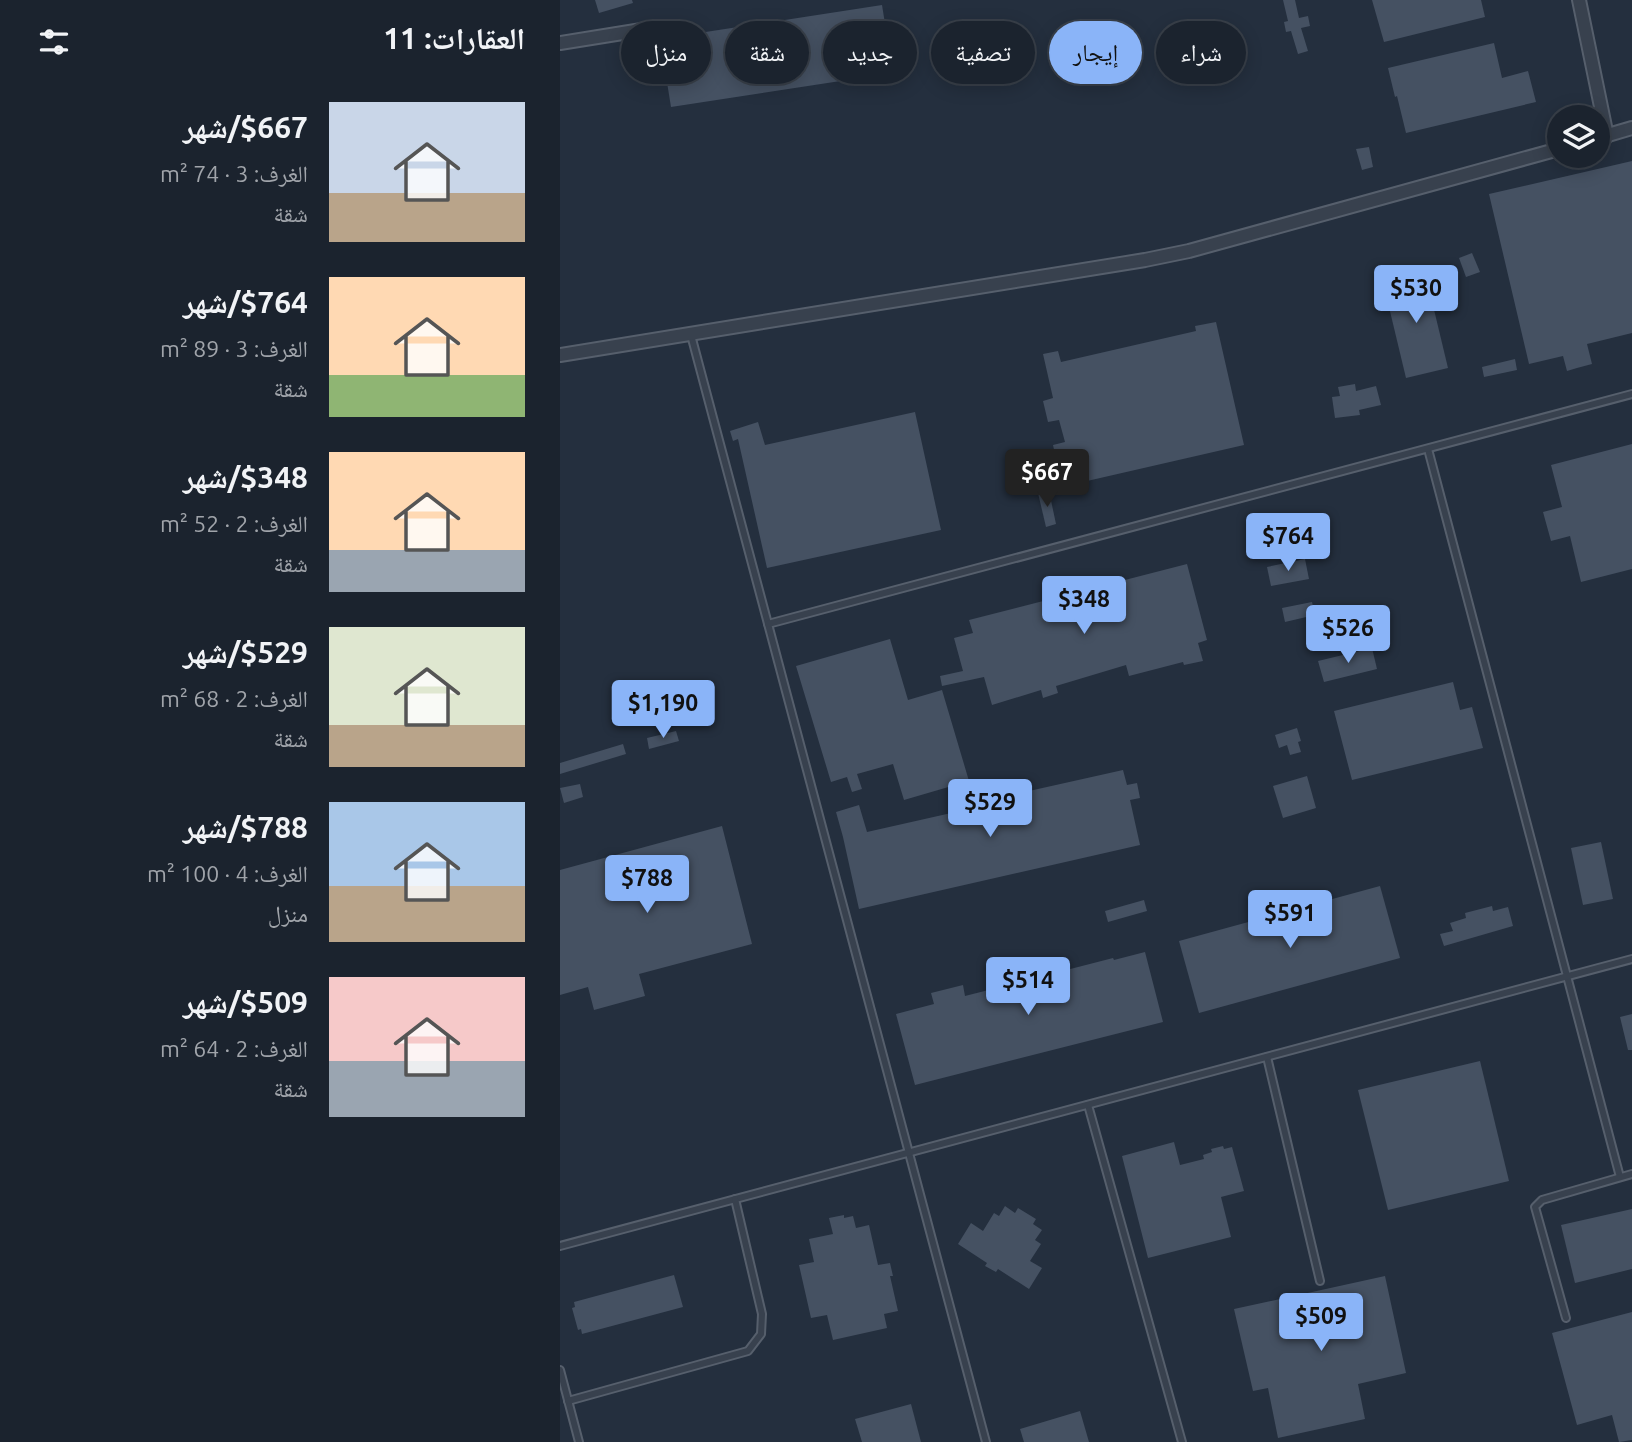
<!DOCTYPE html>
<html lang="ar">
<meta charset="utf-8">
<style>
body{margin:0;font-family:Ubuntu,"Noto Naskh Arabic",sans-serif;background:#282f3a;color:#f1f3f6;direction:rtl;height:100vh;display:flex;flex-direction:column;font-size:26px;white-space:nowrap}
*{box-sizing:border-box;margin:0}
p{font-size:23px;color:#a0a4aa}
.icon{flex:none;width:38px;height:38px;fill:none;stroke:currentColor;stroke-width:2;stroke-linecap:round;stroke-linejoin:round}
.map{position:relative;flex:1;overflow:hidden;direction:ltr}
.side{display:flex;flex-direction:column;background:#1b232e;width:560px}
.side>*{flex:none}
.top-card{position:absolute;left:21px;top:21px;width:665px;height:63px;direction:rtl;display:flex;gap:14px}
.tools{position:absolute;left:987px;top:105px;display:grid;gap:14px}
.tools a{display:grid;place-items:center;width:63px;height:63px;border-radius:50%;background:#1b232e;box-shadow:0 4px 18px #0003,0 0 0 2px #39404a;font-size:35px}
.price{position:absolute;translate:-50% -60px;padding:0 16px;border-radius:7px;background:#8ab4f8;color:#111;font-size:23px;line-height:46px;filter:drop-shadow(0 2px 4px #0008)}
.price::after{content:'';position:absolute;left:50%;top:42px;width:21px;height:16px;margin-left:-10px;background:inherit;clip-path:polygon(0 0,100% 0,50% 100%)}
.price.on{background:#222;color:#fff}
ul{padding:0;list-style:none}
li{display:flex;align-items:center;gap:21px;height:175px;padding:0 35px}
li span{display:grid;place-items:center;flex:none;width:196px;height:140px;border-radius:0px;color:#555}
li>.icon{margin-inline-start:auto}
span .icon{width:84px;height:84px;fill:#fffc;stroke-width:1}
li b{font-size:30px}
h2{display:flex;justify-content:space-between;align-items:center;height:84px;padding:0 35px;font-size:30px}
.chip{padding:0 24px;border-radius:32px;background:#1b232e;box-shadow:0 4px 18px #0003,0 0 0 2px #39404a;font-size:24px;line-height:63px}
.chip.on{background:#8ab4f8;color:#111}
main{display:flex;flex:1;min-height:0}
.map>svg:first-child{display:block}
.building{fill:#455162}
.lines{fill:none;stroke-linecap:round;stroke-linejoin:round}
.lane-casing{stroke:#565f6c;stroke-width:10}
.street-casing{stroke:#565f6c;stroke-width:16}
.lane{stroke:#38414e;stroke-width:6}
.street{stroke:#38414e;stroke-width:12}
</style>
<main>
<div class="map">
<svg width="1072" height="1442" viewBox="0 0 1072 1442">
<rect width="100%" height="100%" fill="#242f3e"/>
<!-- building -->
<g class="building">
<polygon points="35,0 72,0 73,3 39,13"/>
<polygon points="723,0 735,0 739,18 748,16 750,26 741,28 748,51 738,54 731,31 726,32 724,22 728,21"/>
<polygon points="812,0 921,0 925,17 824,42"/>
<polygon points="322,5 333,73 111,107 100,39"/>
<polygon points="934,43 942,78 968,71 976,102 846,133 837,96 835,97 828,68"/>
<polygon points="809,147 813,167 802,170 796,149"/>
<polygon points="1072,161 1072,333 1027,344 1032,364 1017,368 1007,371 1003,356 969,364 929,194"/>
<polygon points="912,253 920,272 906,277 899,258"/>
<polygon points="865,272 888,368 846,378 823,282"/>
<polygon points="656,322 684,445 514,484 508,456 496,459 493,445 505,442 499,420 488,422 483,401 493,398 483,354 498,351 501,362 636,331 635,326"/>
<polygon points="955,359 957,370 924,377 922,367"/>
<polygon points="795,384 796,391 816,386 821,405 799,410 800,415 775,418 772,397 780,396 778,387"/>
<polygon points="355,412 381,530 207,568 178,439 173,441 170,431 198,422 205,445"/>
<polygon points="1072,444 1072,569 1021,582 1010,536 991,541 983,512 1002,507 991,465"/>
<polygon points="489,491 496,524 486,527 478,493"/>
<polygon points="745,559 749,579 711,586 707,567"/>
<polygon points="627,564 647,640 638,643 643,661 624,665 623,662 569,676 566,665 496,686 498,693 483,698 481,690 432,705 424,677 382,686 380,676 403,671 394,638 413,633 409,620"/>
<polygon points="752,602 755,615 725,622 722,608"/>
<polygon points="330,639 348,700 382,690 409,781 344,800 333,764 297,774 302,789 292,792 287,777 271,782 236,666"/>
<polygon points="812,648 817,669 764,682 758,661"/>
<polygon points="893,682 900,710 912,707 923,748 792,780 774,711"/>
<polygon points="737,728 741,741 738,742 741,752 730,755 727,745 719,748 715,735"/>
<polygon points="116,731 119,741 89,749 87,738"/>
<polygon points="63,744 66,754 0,774 0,763"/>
<polygon points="563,770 567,785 577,783 580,798 570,800 580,845 299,909 283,837 276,812 299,805 307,832 440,802 439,799 469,793 469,791"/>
<polygon points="747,776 756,808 723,818 713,786"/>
<polygon points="20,784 23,797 4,803 0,788"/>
<polygon points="162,826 192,944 79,974 85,996 34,1010 28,987 0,995 0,870"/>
<polygon points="1041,842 1053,899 1023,905 1011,848"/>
<polygon points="820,886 840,958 639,1013 619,941"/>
<polygon points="584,900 587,911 548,922 545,911"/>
<polygon points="932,906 933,911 948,907 953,926 884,946 880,934 893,931 890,923 906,918 905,913"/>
<polygon points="585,952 603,1022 355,1085 336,1014 374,1004 371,993 403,985 405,996 553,958 554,960"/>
<polygon points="1072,1014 1072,1050 1068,1050 1060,1017"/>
<polygon points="920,1061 949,1181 828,1210 798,1090"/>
<polygon points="614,1142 620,1165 644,1159 643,1155 652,1152 651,1149 663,1146 664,1149 672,1147 684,1191 661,1197 671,1237 588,1258 562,1156"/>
<polygon points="445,1206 455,1213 458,1208 476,1219 473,1224 482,1230 475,1240 481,1244 470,1261 482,1268 469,1289 438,1269 436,1272 425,1266 427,1263 398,1244 411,1223 423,1231 434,1213 439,1216"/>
<polygon points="1072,1209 1072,1269 1015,1283 1001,1225"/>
<polygon points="284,1215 284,1218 293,1216 296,1228 309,1225 318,1265 330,1263 333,1276 330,1276 338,1311 324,1314 327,1328 273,1340 267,1315 251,1318 239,1265 254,1262 249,1239 273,1234 269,1218"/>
<polygon points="114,1275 123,1307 22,1334 21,1329 18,1330 12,1308 15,1307 14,1302"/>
<polygon points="825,1276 846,1373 798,1384 805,1419 718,1438 708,1388 693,1391 674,1309"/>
<polygon points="1072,1312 1072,1440 1059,1442 1052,1415 1017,1425 992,1333"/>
<polygon points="351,1404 361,1442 302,1442 295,1419"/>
<polygon points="520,1411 529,1442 464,1442 460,1429"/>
</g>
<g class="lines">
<!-- lane casing -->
<g class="lane-casing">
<g id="lane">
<polyline points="131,335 426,1442"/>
<polyline points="868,449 1060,1177"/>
<polyline points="208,624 1072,394"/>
<polyline points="707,1057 760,1281"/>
<polyline points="528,1105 622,1442"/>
<polyline points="0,1246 1072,959"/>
<polyline points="1006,1318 975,1207 982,1200 1072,1174"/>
<polyline points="0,1370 19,1442"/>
<polyline points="8,1401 188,1351 201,1334 202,1314 175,1199"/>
</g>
</g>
<!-- street casing -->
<g class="street-casing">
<g id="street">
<polyline points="1019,0 1047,136"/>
<polyline points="0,43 100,27"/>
<polyline points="1038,138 1072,128"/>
<polyline points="0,355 585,260 629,251 999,149"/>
</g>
</g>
<!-- lane -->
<use href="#lane" class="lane"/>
<!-- street -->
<use href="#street" class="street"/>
</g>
</svg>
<div class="tools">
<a><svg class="icon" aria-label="layers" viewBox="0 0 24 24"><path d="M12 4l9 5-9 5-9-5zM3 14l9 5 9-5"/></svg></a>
</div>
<b class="price" style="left:856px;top:325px">$530</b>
<b class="price on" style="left:487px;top:509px">$667</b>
<b class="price" style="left:728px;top:573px">$764</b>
<b class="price" style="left:524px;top:636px">$348</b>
<b class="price" style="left:788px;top:665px">$526</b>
<b class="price" style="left:103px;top:740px">$1,190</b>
<b class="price" style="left:430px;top:839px">$529</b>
<b class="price" style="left:87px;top:915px">$788</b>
<b class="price" style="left:730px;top:950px">$591</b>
<b class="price" style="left:468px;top:1017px">$514</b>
<b class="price" style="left:761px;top:1353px">$509</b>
<div class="top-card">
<a class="chip">شراء</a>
<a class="chip on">إيجار</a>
<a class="chip">تصفية</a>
<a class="chip">جديد</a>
<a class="chip">شقة</a>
<a class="chip">منزل</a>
</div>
</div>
<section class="side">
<h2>العقارات: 11<svg class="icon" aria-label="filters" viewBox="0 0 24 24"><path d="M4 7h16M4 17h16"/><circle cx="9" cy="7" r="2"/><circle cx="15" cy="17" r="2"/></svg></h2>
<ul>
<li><span style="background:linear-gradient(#c9d6e8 65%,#b9a48a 0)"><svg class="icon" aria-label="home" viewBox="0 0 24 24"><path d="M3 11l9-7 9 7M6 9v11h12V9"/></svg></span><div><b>$667/شهر</b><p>الغرف: 3 · 74 m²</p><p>شقة</p></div></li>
<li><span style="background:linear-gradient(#ffd9b3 70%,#8fb573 0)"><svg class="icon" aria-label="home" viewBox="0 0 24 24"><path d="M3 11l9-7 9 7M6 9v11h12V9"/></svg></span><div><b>$764/شهر</b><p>الغرف: 3 · 89 m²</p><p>شقة</p></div></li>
<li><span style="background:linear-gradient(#ffd9b3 70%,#9aa5b1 0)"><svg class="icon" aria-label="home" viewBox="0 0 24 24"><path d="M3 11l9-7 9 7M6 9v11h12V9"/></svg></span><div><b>$348/شهر</b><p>الغرف: 2 · 52 m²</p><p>شقة</p></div></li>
<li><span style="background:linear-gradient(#dfe7d0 70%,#b9a48a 0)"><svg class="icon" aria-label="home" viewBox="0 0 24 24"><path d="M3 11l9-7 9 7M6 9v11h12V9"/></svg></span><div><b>$529/شهر</b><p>الغرف: 2 · 68 m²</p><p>شقة</p></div></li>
<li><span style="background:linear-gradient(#a9c7e8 60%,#b9a48a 0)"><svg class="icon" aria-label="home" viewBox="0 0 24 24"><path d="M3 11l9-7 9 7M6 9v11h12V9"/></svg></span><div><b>$788/شهر</b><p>الغرف: 4 · 100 m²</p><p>منزل</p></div></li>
<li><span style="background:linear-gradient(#f6c9c9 60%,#9aa5b1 0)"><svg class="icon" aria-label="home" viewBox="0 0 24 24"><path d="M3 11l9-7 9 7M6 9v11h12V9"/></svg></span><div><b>$509/شهر</b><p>الغرف: 2 · 64 m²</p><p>شقة</p></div></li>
</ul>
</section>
</main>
